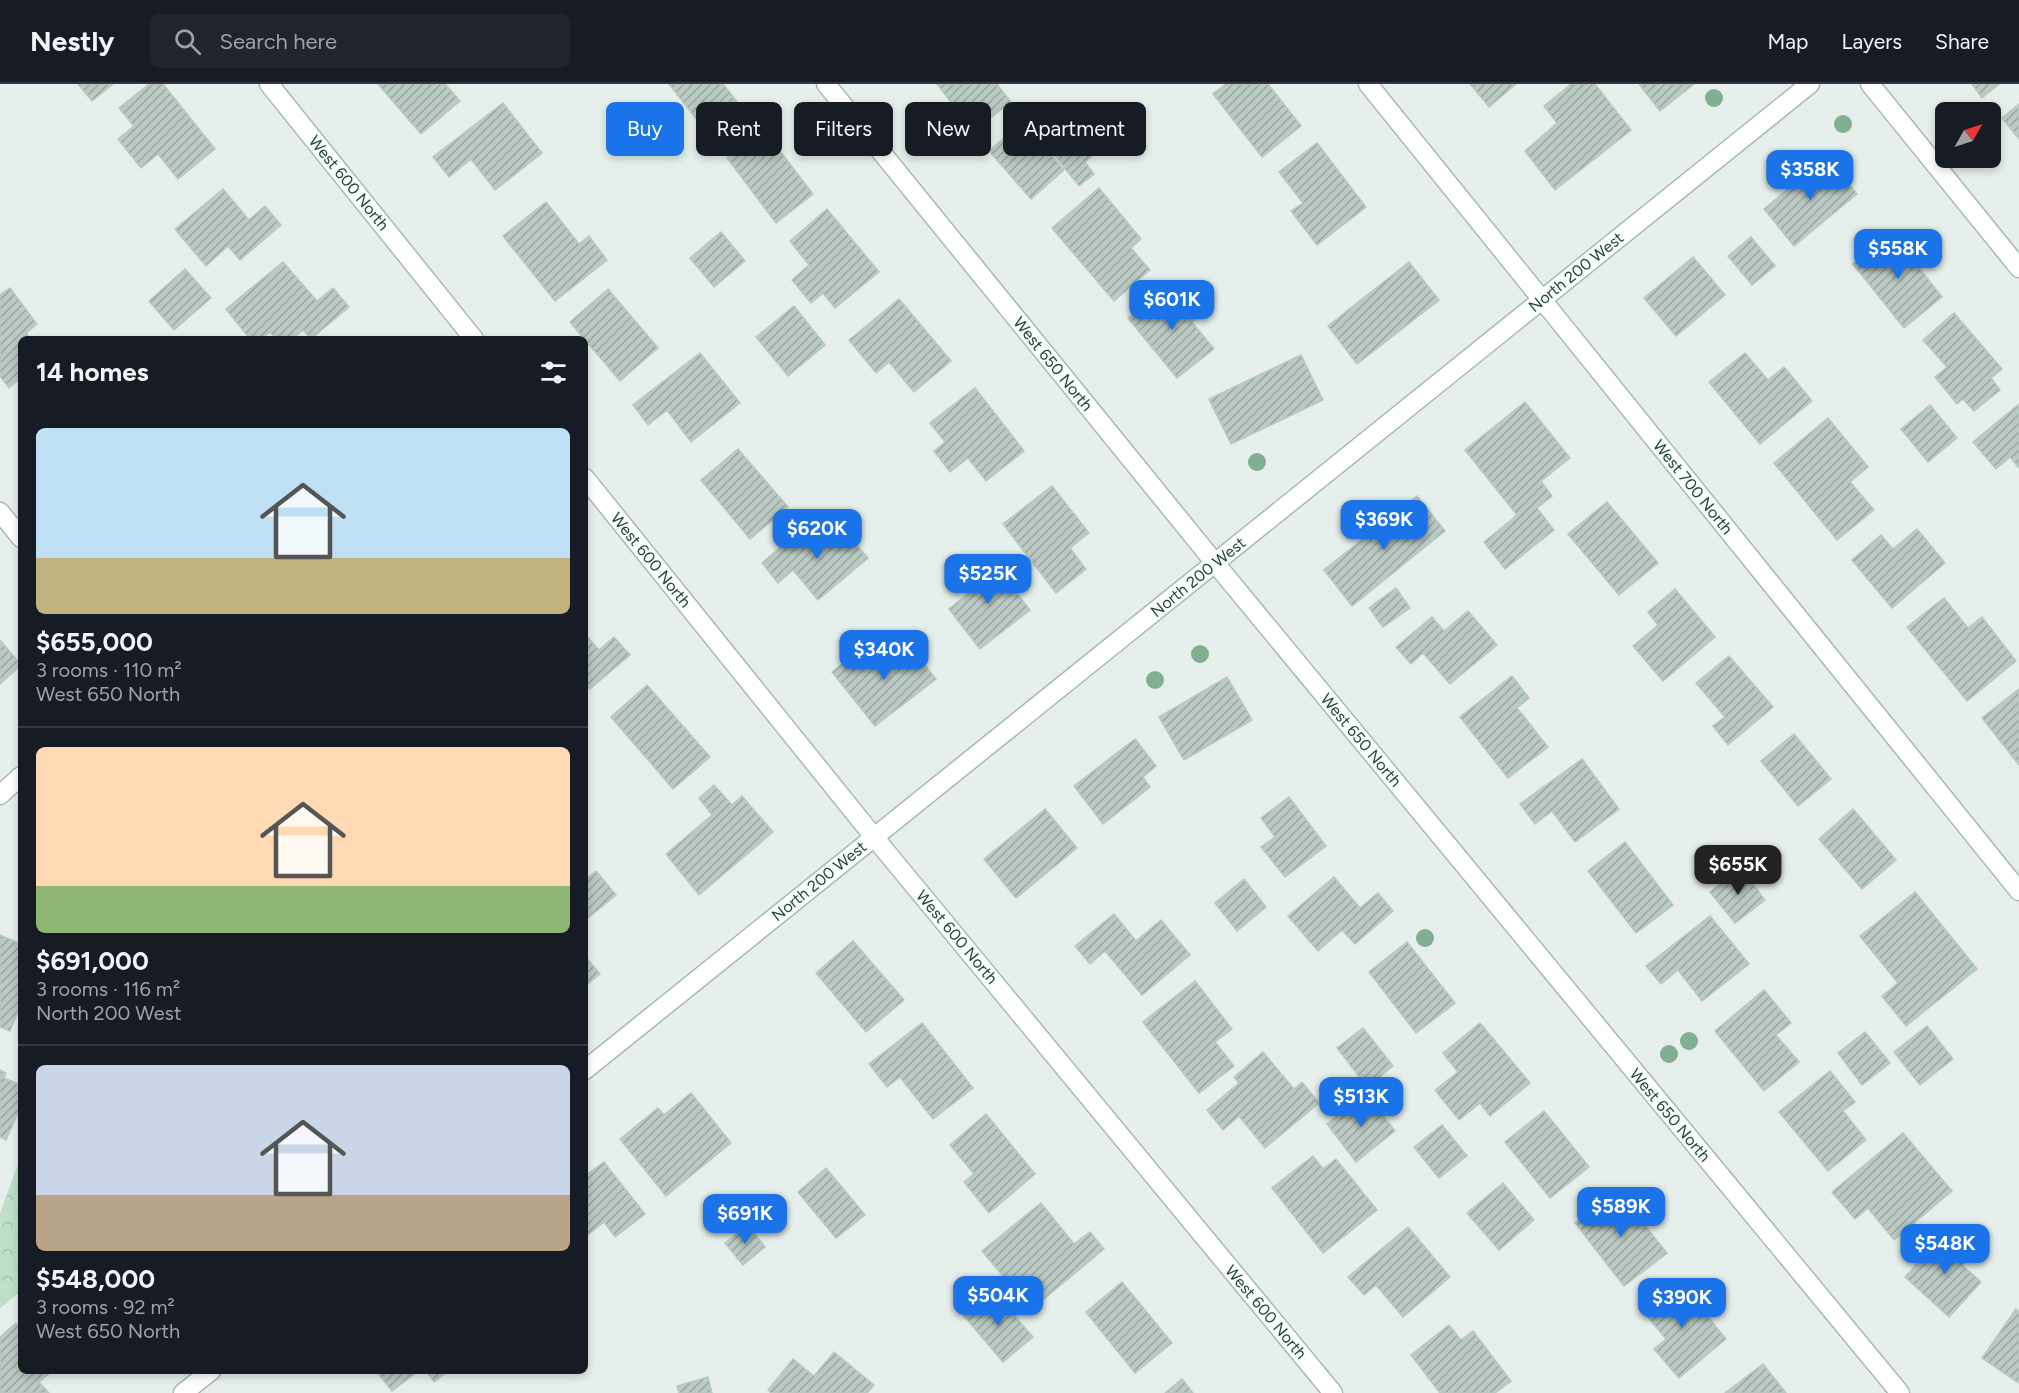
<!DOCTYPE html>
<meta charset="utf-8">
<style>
body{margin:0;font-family:Figtree,sans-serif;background:#20242c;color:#f1f3f6;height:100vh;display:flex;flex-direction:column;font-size:22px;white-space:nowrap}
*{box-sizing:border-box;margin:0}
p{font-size:20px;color:#9ea1a6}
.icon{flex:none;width:33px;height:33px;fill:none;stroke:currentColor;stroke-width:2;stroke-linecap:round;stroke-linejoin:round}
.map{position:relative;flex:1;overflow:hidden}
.details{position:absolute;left:18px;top:252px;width:570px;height:1038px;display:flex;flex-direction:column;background:#171b24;border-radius:9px;box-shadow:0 3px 9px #0003}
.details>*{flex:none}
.top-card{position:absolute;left:606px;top:18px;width:570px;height:54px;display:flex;gap:12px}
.needle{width:39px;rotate:51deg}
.fabs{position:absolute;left:1935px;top:18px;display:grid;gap:12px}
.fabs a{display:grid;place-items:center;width:66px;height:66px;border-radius:9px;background:#171b24;box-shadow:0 3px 9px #0003;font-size:30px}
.price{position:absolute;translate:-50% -51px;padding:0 14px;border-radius:12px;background:#1a73e8;color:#fff;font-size:20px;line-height:39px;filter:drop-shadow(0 2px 3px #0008)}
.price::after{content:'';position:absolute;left:50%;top:36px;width:18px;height:14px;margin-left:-9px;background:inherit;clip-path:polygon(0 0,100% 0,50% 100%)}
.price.current{background:#222;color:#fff}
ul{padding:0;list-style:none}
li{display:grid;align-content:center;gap:12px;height:318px;padding:0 18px}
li+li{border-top:2px solid #363941}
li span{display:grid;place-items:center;height:186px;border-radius:9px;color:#555}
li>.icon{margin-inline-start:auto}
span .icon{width:108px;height:108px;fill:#fffc;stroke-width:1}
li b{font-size:26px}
h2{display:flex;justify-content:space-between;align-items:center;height:72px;padding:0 18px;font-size:26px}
.pill{padding:0 21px;border-radius:9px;background:#171b24;box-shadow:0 3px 9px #0003;font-size:21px;line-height:54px}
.pill.current{background:#1a73e8;color:#fff}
header{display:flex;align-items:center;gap:36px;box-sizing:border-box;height:84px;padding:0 30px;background:#171b24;border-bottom:2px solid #363941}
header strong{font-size:28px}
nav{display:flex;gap:33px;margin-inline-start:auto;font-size:21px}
.search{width:420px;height:54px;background:#20242c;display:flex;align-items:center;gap:15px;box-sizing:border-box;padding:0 21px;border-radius:9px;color:#9ea1a6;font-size:22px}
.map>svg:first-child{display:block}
.forest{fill:url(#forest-crowns)}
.building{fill:url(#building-hatch);stroke:#b8c9c2;stroke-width:1.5}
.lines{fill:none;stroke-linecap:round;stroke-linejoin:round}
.minor-casing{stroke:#a8b8b2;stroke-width:21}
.minor{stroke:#fff;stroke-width:18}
.tree{fill:#80af93}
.labels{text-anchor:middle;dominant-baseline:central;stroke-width:4.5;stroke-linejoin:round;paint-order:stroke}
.street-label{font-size:16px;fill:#24423a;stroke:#f7fbf9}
</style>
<header>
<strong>Nestly</strong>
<div class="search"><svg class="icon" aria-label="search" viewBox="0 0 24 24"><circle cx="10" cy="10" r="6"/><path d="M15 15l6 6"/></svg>Search here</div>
<nav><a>Map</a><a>Layers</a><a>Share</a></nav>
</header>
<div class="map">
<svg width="2019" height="1309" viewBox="0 0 2019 1309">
<defs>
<pattern id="forest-crowns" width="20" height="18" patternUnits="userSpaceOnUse" patternTransform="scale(1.5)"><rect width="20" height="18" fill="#bfe0c8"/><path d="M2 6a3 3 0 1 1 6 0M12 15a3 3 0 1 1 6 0" fill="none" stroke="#a4c1ad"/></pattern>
<pattern id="building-hatch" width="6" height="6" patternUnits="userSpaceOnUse" patternTransform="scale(1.5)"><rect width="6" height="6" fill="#bbcac4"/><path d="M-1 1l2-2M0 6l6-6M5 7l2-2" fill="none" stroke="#98a6a0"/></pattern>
</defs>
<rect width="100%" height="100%" fill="#e6efeb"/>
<!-- forest -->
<polygon class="forest" points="21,1072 21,1207 0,1224 0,1129"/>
<!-- building -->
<g class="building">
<polygon points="78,0 113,0 92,17"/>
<polygon points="149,0 163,0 215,65 178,95 158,70 141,84 118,55 134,42 119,24"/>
<polygon points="378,0 445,0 460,17 421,50"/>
<polygon points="669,0 723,0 753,38 719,64"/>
<polygon points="937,0 997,0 1011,18 973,47"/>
<polygon points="1226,0 1268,0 1301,42 1262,73 1213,10"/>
<polygon points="1470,0 1516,0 1489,23"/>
<polygon points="1571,0 1595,0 1631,46 1555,106 1525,67 1557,39 1544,22"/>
<polygon points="1639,0 1694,0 1660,27"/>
<polygon points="1972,0 1999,0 1982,14"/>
<polygon points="503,19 542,69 495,106 471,75 449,93 433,73"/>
<polygon points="2019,20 2019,55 2002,34"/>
<polygon points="1022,38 1064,86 1031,115 989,67"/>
<polygon points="1086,43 1102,64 1085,78 1094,90 1079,102 1053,69"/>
<polygon points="764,46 813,110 776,139 727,74"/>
<polygon points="1317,59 1366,123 1317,161 1291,127 1303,119 1279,88"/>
<polygon points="1826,73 1857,110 1794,162 1764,125"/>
<polygon points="1099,104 1141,155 1131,164 1150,186 1114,217 1052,144"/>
<polygon points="223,105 249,136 265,122 281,141 240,176 228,162 206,182 175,145"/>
<polygon points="546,118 579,160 589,152 607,176 555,217 503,152"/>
<polygon points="827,125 879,188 835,224 823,209 811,219 792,196 809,181 790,157"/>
<polygon points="721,148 745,177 714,203 690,174"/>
<polygon points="1892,149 1942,213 1904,244 1853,180"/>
<polygon points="1751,153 1775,182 1752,201 1728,172"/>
<polygon points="1693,173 1725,211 1676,252 1644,214"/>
<polygon points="283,178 317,217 333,204 349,223 311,255 303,246 292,255 276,255 270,248 261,255 250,255 226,225"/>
<polygon points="1409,178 1439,216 1357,280 1328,242"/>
<polygon points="185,185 211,214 174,246 149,217"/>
<polygon points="1170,199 1198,233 1192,238 1214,265 1177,294 1128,234"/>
<polygon points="10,204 37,240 26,249 30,255 21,255 21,294 9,304 0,292 0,211"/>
<polygon points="608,205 658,264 620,297 570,238"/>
<polygon points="899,215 951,277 914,308 889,278 876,289 849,256"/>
<polygon points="794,222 825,261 788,292 756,253"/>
<polygon points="1954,229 2002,285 1991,294 2000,306 1974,327 1963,315 1957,320 1935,293 1947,283 1923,256"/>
<polygon points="700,269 740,319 691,358 667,326 648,341 633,321"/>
<polygon points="1745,269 1768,296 1784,283 1812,317 1760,360 1709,298"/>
<polygon points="1301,271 1323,316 1231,360 1209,315"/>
<polygon points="975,304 1024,367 986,397 968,374 950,388 934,367 945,358 930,339"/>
<polygon points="1525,318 1570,374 1541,397 1552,412 1537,424 1554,446 1505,485 1484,458 1517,431 1465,366"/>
<polygon points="2019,320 2019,384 2010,373 1996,385 1973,358"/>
<polygon points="1930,321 1957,354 1928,378 1901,345"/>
<polygon points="1828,334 1868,383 1850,398 1874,426 1837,456 1774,379"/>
<polygon points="738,365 788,423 750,455 701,396"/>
<polygon points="1052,402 1089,449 1070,464 1086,485 1056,509 1003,440"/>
<polygon points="1417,412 1445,447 1352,522 1324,486"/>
<polygon points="1607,418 1658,479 1619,511 1568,450"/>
<polygon points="839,441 868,474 818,516 793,486 778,499 762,479 802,445 815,461"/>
<polygon points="1917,445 1945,479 1892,524 1852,476 1881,451 1893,465"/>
<polygon points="989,473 1030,526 980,565 949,525 975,504 965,492"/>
<polygon points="1396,504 1410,524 1383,543 1369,524"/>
<polygon points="1675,505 1715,553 1663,597 1633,562 1658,541 1648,528"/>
<polygon points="1944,514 1968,544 1982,533 2016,577 1967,617 1907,543"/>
<polygon points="1468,527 1497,561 1450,600 1423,569 1411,580 1396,563 1432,533 1444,547"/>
<polygon points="585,550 599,566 614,553 630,571 590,605 585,599"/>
<polygon points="0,556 21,581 0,600"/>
<polygon points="907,558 936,595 875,642 832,588 864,562 878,581"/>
<polygon points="1729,572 1773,623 1728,661 1713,642 1725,633 1696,599"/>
<polygon points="1512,592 1529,614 1517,624 1548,663 1508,694 1460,633"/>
<polygon points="1227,593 1252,636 1184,676 1159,633"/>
<polygon points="647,601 710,673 673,705 611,633"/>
<polygon points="2019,605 2019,681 1982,634"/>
<polygon points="1794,650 1831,695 1798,722 1761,677"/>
<polygon points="1135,655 1156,682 1143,693 1150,703 1103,740 1074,702"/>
<polygon points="1582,675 1619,725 1575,758 1552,727 1535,740 1520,720"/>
<polygon points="714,701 732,721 742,712 773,748 699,811 666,770 712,731 699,714"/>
<polygon points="1289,713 1326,762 1285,793 1261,763 1275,753 1261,734"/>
<polygon points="1045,725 1077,764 1016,814 984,775"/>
<polygon points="1853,725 1896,776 1862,805 1819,755"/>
<polygon points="1625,758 1673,821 1636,849 1588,787"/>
<polygon points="1741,784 1765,816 1735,839 1710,808"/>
<polygon points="596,787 616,811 588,834 585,830 585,796"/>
<polygon points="1334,793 1360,824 1378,809 1393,827 1355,860 1342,846 1318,867 1288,832"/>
<polygon points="1244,795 1266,823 1237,847 1215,819"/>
<polygon points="1915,808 1977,885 1906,942 1882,912 1898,899 1860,852"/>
<polygon points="1114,830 1136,857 1161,836 1190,871 1142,911 1105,867 1090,880 1075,862"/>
<polygon points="1710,832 1749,880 1702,917 1678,886 1661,900 1646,882"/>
<polygon points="0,851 21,860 21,920 10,947 0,943"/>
<polygon points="853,857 904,916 866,948 816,889"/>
<polygon points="1407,858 1455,919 1416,949 1369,888"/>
<polygon points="585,872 600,890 585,902"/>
<polygon points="1195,897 1232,945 1215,958 1234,982 1199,1009 1143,938"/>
<polygon points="1764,906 1791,939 1776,951 1799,978 1764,1007 1715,947"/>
<polygon points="922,939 973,1004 933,1035 900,993 887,1003 869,980"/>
<polygon points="1480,939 1530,999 1490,1032 1480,1019 1459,1036 1435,1006 1458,988 1443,969"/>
<polygon points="1927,942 1953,975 1920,1001 1894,968"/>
<polygon points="1363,944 1393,982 1367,1003 1337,964"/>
<polygon points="1865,948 1890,979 1862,1001 1838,969"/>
<polygon points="1263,968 1294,1005 1302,998 1319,1019 1265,1064 1239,1032 1223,1046 1207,1026 1239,999 1234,993"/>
<polygon points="0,986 6,989 4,994 21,1001 21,1022 6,1056 0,1053"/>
<polygon points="1830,987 1855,1018 1843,1027 1866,1056 1828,1087 1779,1028"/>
<polygon points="691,1009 731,1059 666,1112 620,1055 658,1024 664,1031"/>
<polygon points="1366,1010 1395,1047 1356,1078 1327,1040"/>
<polygon points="1544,1027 1589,1083 1550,1114 1505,1058"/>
<polygon points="986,1030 1035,1090 989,1129 964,1098 974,1090 950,1061"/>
<polygon points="1442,1041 1467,1072 1439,1094 1414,1063"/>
<polygon points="1903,1049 1952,1107 1894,1156 1868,1124 1855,1135 1832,1108"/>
<polygon points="1313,1072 1323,1085 1336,1075 1377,1126 1323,1169 1272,1104"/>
<polygon points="604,1078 645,1130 615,1153 604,1138 585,1153 585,1092"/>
<polygon points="826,1084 865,1131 836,1154 798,1108"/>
<polygon points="1503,1099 1534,1136 1499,1166 1467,1129"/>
<polygon points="1617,1106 1667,1169 1624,1202 1575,1139"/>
<polygon points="1041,1119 1074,1160 1090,1148 1104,1165 1039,1219 1021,1197 1013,1204 982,1167"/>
<polygon points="748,1141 765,1163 743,1181 725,1159"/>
<polygon points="1408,1143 1450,1193 1403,1233 1376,1201 1364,1211 1348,1193"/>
<polygon points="1946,1148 1972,1171 1962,1181 1981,1198 1949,1233 1905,1193"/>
<polygon points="1678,1196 1726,1255 1679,1294 1654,1265 1666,1255 1642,1226"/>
<polygon points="1122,1198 1172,1259 1135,1289 1086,1228"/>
<polygon points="993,1207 1033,1253 1003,1278 964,1232"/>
<polygon points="2016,1225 2019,1228 2019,1299 1982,1274"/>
<polygon points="16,1239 21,1244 21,1287 52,1287 39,1298 49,1309 0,1309 0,1253"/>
<polygon points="1449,1241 1461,1256 1473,1247 1511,1297 1495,1309 1440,1309 1411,1271"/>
<polygon points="834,1268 874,1301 867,1309 771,1309 768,1306 793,1275 814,1292"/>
<polygon points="1763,1280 1786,1309 1725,1309"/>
<polygon points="376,1287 418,1287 392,1307"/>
<polygon points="426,1287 448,1287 434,1298"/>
<polygon points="708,1293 712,1309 679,1309 677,1302"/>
<polygon points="1182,1295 1193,1309 1165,1309"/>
</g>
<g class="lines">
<!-- minor casing -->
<g class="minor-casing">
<g id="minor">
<polyline points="269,0 474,255"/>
<polyline points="826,0 1215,479 1900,1309"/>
<polyline points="1368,0 2019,807"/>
<polyline points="1870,0 2019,184"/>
<polyline points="585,394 874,753 1333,1309"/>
<polyline points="0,428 21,454"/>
<polyline points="0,711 21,692"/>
<polyline points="585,986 1810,0"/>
<polyline points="183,1309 211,1287"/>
</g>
</g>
<!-- minor -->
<use href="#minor" class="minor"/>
</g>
<!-- trees -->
<g class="tree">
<circle cx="1714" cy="14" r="9"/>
<circle cx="1843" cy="40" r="9"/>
<circle cx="1257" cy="378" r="9"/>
<circle cx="1200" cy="570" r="9"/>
<circle cx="1155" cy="596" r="9"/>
<circle cx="1425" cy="854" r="9"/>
<circle cx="1689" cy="957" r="9"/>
<circle cx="1669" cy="970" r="9"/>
</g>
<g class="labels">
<!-- street labels -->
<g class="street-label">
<text transform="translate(349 99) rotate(51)">West 600 North</text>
<text transform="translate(1576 188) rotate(-39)">North 200 West</text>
<text transform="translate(1053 280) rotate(51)">West 650 North</text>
<text transform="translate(1693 403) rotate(51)">West 700 North</text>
<text transform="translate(651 476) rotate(51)">West 600 North</text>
<text transform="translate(1198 493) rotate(-39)">North 200 West</text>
<text transform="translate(1361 656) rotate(50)">West 650 North</text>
<text transform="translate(819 797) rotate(-39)">North 200 West</text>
<text transform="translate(957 853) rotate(50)">West 600 North</text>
<text transform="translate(1670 1031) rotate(50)">West 650 North</text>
<text transform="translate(1266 1228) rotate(50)">West 600 North</text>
</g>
</g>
</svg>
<div class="fabs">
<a><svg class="needle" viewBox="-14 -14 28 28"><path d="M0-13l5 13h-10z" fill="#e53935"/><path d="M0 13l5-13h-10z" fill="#9ea1a6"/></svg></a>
</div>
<b class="price" style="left:1810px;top:117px">$358K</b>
<b class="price" style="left:1898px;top:196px">$558K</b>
<b class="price" style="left:1172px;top:247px">$601K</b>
<b class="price" style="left:1384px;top:467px">$369K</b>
<b class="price" style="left:817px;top:476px">$620K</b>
<b class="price" style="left:988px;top:521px">$525K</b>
<b class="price" style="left:884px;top:597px">$340K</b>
<b class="price current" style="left:1738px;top:812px">$655K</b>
<b class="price" style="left:1361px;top:1044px">$513K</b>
<b class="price" style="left:1621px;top:1154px">$589K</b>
<b class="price" style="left:745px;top:1161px">$691K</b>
<b class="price" style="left:1945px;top:1191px">$548K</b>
<b class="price" style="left:998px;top:1243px">$504K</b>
<b class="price" style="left:1682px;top:1245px">$390K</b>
<div class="top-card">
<a class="pill current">Buy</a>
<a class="pill">Rent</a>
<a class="pill">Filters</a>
<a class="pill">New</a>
<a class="pill">Apartment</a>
</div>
<section class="details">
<h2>14 homes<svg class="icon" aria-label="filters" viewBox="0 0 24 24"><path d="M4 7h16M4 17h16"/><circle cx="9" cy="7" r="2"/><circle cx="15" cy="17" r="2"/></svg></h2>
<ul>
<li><span style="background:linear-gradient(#bfe0f5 70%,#c2b280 0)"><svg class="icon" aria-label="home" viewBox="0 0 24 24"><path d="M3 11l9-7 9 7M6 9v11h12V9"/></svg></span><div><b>$655,000</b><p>3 rooms · 110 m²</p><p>West 650 North</p></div></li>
<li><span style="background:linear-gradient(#ffd9b3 75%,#8fb573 0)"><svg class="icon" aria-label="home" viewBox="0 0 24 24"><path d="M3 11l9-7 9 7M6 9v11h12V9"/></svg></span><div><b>$691,000</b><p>3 rooms · 116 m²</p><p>North 200 West</p></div></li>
<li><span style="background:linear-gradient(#c9d6e8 70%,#b9a48a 0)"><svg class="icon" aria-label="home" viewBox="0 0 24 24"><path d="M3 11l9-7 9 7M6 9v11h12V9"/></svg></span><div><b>$548,000</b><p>3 rooms · 92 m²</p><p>West 650 North</p></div></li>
</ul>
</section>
</div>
